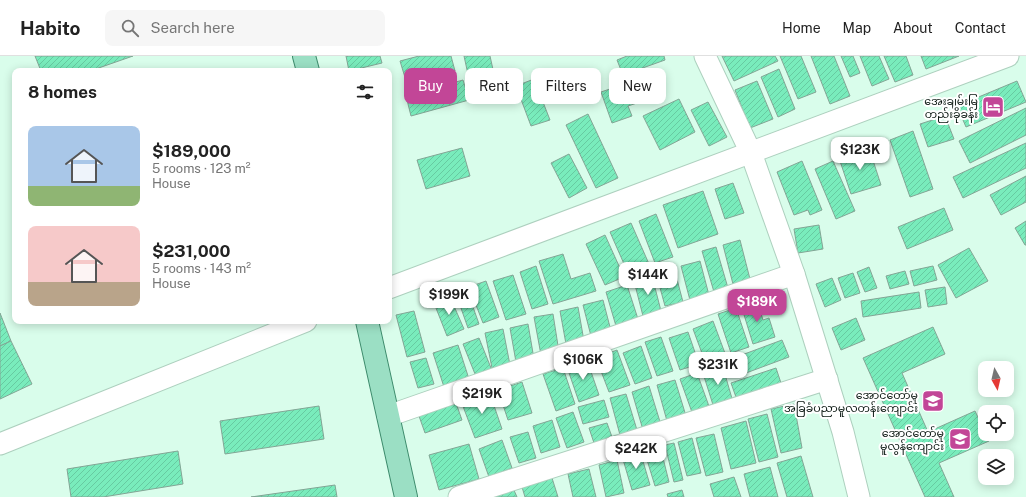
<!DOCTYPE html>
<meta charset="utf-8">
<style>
body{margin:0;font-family:"Public Sans","Noto Sans Myanmar",sans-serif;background:#f6f6f6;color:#222;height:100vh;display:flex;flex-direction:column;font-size:15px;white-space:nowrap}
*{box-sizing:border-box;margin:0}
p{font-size:13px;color:#767676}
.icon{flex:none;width:22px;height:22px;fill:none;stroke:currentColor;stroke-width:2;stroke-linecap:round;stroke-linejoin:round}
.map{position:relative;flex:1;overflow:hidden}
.sheet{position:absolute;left:12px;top:12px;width:380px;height:256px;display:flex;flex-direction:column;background:#fff;border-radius:8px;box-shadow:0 2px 10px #0003}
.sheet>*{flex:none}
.hud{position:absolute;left:404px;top:12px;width:380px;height:36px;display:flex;gap:8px}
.needle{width:26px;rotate:172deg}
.controls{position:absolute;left:978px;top:305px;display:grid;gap:8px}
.controls a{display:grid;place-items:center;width:36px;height:36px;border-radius:8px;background:#fff;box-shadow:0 2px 10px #0003;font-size:20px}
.price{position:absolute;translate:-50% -34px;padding:0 9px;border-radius:8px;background:#fff;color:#222;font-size:13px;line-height:26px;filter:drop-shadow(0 1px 2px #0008)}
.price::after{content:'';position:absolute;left:50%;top:24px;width:12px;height:9px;margin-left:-6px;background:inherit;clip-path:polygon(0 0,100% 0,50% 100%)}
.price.on{background:#c24697;color:#fff}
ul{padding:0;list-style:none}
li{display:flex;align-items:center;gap:12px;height:100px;padding:0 16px}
li span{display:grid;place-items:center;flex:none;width:112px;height:80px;border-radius:8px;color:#555}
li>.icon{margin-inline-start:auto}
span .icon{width:48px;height:48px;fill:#fffc;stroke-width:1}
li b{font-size:17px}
h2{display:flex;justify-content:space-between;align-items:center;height:48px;padding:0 16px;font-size:17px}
.chip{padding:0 14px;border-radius:8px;background:#fff;box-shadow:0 2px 10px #0003;font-size:14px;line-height:36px}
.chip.on{background:#c24697;color:#fff}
header{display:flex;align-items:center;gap:24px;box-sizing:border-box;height:56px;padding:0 20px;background:#fff;border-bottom:1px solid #e0e0e0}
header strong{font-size:19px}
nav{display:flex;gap:22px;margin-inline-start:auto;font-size:14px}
.search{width:280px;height:36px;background:#f6f6f6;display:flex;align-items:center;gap:10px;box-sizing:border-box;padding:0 14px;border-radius:8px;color:#767676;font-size:15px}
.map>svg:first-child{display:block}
.building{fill:url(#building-hatch);stroke:#83a595}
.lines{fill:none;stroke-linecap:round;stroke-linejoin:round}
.minor-casing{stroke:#add0be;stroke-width:23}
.primary-casing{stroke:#3c8a6b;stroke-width:24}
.minor{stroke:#fff;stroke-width:21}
.primary{stroke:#9bdfc4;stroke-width:22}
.labels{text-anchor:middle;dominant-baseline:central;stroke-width:4;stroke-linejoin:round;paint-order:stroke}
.poi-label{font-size:11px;fill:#091610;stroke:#fff;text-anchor:end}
</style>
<header>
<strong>Habito</strong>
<div class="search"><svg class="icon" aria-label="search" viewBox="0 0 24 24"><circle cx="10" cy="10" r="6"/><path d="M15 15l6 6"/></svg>Search here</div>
<nav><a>Home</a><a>Map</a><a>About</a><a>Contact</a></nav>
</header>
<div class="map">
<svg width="1026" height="441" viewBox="0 0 1026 441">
<defs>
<pattern id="building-hatch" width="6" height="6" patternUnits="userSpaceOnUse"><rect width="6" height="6" fill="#79ecbc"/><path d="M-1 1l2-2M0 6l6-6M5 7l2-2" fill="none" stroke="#67caa1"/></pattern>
</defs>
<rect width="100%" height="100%" fill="#d9fdeb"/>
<!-- building -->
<g class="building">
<polygon points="35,0 133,0 90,15 41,15"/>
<polygon points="346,0 380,0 382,7 349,15"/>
<polygon points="419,0 451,0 455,15 407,28 400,5"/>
<polygon points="464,0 490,0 496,27 471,32"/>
<polygon points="627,0 664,0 665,4 623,19 617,4"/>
<polygon points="722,0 775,0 778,5 734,25"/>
<polygon points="780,0 801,0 816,36 798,43"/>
<polygon points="811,0 834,0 850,40 830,48"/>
<polygon points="841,0 853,0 860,17 850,21"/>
<polygon points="860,0 879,0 889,23 872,30"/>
<polygon points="884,0 906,0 913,19 895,26"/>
<polygon points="921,0 959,0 926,13"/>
<polygon points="779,13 795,53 778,61 761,21"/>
<polygon points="654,18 661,39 628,50 632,60 612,67 601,36"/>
<polygon points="534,23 550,64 531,70 516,30"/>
<polygon points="463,24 469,44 411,60 406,40"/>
<polygon points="757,25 773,63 750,72 735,34"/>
<polygon points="1017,25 1026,46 966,71 957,50"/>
<polygon points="679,43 695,76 660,94 643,60"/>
<polygon points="708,46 727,81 709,90 691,54"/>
<polygon points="1026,52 1026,79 970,107 959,85"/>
<polygon points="588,58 618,122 596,132 566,69"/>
<polygon points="945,60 954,83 928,91 920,68"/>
<polygon points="913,75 933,133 910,141 890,84"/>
<polygon points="1026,87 1026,112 963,142 953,121"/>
<polygon points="462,92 470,120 426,133 417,104"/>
<polygon points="869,92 881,129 851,138 839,102"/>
<polygon points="569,98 587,132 569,142 551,107"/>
<polygon points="802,105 822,154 810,159 808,154 794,159 777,116"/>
<polygon points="833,105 855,155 836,163 815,113"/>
<polygon points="1026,120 1026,146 1001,159 990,139"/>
<polygon points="733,127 744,157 725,163 715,133"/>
<polygon points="703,135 718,178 678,192 663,149"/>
<polygon points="944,152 953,174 907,193 898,171"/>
<polygon points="656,158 673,201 655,207 639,165"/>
<polygon points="1026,165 1026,189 1025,189 1015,172"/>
<polygon points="631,167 649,208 628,217 610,176"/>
<polygon points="819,169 823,193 798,197 794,173"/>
<polygon points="605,179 624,221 605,229 586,188"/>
<polygon points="740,184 751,227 734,232 723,189"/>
<polygon points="716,191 728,232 714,236 702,195"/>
<polygon points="969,192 988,225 956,242 938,209"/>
<polygon points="563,198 571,223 590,217 596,235 553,248 539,205"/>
<polygon points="700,205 710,243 691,248 681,210"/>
<polygon points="536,210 548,248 532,253 520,216"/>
<polygon points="933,210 937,224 914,230 910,215"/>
<polygon points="869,211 877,232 865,236 857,216"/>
<polygon points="674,212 683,246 665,250 656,217"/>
<polygon points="905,215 909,228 890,233 886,220"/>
<polygon points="853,217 860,237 845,242 838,222"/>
<polygon points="513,219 526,258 506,264 493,225"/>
<polygon points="652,220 661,255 643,260 634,225"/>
<polygon points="832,222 841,244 825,251 816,228"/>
<polygon points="486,225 499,261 483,267 469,231"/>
<polygon points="627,229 638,263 616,270 606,236"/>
<polygon points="945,231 947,248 928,251 925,234"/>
<polygon points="467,234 479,268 468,272 456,238"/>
<polygon points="919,236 921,252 863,261 861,245"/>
<polygon points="450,241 464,273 447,280 434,247"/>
<polygon points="603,244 611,275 591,280 583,249"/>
<polygon points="757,245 763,264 769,262 775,281 753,288 741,249"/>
<polygon points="578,251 584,285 566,288 560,255"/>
<polygon points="736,252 749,291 731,297 718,258"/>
<polygon points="414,255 425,296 407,301 396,259"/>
<polygon points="0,257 11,285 0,290"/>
<polygon points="553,258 559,296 541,299 534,261"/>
<polygon points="856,262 865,284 841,294 832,272"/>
<polygon points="713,265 726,300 706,308 693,273"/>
<polygon points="528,268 534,303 516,306 510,272"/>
<polygon points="933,271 945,298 902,317 928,376 975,355 989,385 939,407 954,441 925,441 863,302"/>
<polygon points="503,273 510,309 492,312 485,277"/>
<polygon points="688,276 699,308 680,314 669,282"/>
<polygon points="661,281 673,315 657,320 645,286"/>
<polygon points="479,282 493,317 477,323 463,288"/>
<polygon points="782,284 789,301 738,320 731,303"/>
<polygon points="11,285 32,328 0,343 0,290"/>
<polygon points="458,289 469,323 444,331 433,297"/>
<polygon points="641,290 652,322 635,328 623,297"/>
<polygon points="617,294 630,329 609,336 596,302"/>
<polygon points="426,302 434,328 418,332 410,306"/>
<polygon points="587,304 599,339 579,346 567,311"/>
<polygon points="722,308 733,346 714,352 702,314"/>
<polygon points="563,312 575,348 556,355 543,318"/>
<polygon points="776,312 782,330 737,344 731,327"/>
<polygon points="697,317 710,353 693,359 680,323"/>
<polygon points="675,324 686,360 667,365 657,329"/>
<polygon points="522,326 532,357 508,364 498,334"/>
<polygon points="649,330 661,369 643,374 632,336"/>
<polygon points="489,335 502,373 475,382 461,345"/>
<polygon points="626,338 637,374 620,379 610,342"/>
<polygon points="604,344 609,361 583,368 578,351"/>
<polygon points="456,347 462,364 425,377 419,360"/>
<polygon points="794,348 802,392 781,397 771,353"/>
<polygon points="319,350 324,383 225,398 220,365"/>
<polygon points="573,356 584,386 567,392 556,362"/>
<polygon points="767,358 778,401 759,406 748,363"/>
<polygon points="552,364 560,391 541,397 533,370"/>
<polygon points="746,365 756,407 731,413 721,372"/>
<polygon points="607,367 612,381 594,387 589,372"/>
<polygon points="528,376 536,402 519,407 510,381"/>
<polygon points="714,378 723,416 706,420 696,382"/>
<polygon points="692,382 701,417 687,420 678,386"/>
<polygon points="502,384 512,412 489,421 479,393"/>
<polygon points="674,387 683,424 674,426 665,389"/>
<polygon points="469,388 479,423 439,434 429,399"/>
<polygon points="660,390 669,426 655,430 644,394"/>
<polygon points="178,395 183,428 103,441 71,441 67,413"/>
<polygon points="640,395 650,429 632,434 622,400"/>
<polygon points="801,400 813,441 787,441 777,407"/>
<polygon points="617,404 624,437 606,441 599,409"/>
<polygon points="770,411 778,441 750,441 744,418"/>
<polygon points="589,413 596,441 573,441 568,418"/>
<polygon points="734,421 741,441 714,441 710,428"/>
<polygon points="552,422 558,441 525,441 522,431"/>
<polygon points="335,429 337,441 251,441"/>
<polygon points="513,432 517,441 492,441"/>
<polygon points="682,434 684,441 668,441 667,438"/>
</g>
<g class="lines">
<!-- minor casing -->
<g class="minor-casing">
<g id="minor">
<polyline points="705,0 751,97 794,218 843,376 859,441"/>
<polyline points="389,232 1008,0"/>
<polyline points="388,360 794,218"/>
<polyline points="0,388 306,265"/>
<polyline points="459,441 827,323"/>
</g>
</g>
<!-- primary casing -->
<g class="primary-casing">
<g id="primary">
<polyline points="304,0 308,15"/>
<polyline points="367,265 406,441"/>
</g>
</g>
<!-- minor -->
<use href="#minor" class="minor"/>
<!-- primary -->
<use href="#primary" class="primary"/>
</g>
<!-- icons -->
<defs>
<g id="hotel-square" transform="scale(1.15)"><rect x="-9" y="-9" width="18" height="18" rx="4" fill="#c24697" stroke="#fff"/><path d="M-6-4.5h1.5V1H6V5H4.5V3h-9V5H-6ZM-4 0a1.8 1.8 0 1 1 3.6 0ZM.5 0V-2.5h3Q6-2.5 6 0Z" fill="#fff"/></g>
<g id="school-square" transform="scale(1.15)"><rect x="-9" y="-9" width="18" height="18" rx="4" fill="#c24697" stroke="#fff"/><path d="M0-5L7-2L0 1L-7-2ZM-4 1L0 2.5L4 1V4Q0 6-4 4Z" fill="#fff"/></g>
</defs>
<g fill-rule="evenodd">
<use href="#hotel-square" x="993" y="51"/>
<use href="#school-square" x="933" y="345"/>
<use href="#school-square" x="960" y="383"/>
</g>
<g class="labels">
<!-- poi labels -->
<g class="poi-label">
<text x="978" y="45">အေးချမ်းမြ<tspan x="978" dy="13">တည်းခိုခန်း</tspan></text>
<text x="918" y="339">အောင်တော်မူ<tspan x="918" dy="13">အခြခံပညာမူလတန်းကျောင်း</tspan></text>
<text x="944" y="377">အောင်တော်မူ<tspan x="944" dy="13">မူလွန်ကျောင်း</tspan></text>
</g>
</g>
</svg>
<div class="controls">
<a><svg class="needle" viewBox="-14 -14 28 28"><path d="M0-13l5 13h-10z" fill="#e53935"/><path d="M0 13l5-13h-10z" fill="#767676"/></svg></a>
<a><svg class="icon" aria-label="locate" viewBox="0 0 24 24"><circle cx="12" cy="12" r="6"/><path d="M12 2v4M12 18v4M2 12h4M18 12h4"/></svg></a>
<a><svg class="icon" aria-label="layers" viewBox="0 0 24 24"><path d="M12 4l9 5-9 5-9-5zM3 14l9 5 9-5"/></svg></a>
</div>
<b class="price" style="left:860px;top:115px">$123K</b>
<b class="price" style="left:648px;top:240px">$144K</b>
<b class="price" style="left:449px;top:260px">$199K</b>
<b class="price on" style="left:757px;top:267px">$189K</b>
<b class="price" style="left:583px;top:325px">$106K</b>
<b class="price" style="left:718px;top:330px">$231K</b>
<b class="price" style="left:482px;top:359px">$219K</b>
<b class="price" style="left:636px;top:414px">$242K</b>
<div class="hud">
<a class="chip on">Buy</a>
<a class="chip">Rent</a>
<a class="chip">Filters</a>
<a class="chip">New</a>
</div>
<section class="sheet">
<h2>8 homes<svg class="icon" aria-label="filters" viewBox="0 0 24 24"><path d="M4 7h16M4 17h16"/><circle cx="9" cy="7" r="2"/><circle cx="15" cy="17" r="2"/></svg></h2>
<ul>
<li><span style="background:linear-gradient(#a9c7e8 75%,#8fb573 0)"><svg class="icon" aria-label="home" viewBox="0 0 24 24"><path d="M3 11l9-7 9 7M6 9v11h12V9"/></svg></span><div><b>$189,000</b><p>5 rooms · 123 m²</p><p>House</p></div></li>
<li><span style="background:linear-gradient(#f6c9c9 70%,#b9a48a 0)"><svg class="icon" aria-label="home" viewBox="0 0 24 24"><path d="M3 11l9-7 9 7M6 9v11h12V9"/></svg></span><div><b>$231,000</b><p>5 rooms · 143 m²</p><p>House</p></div></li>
</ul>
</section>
</div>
